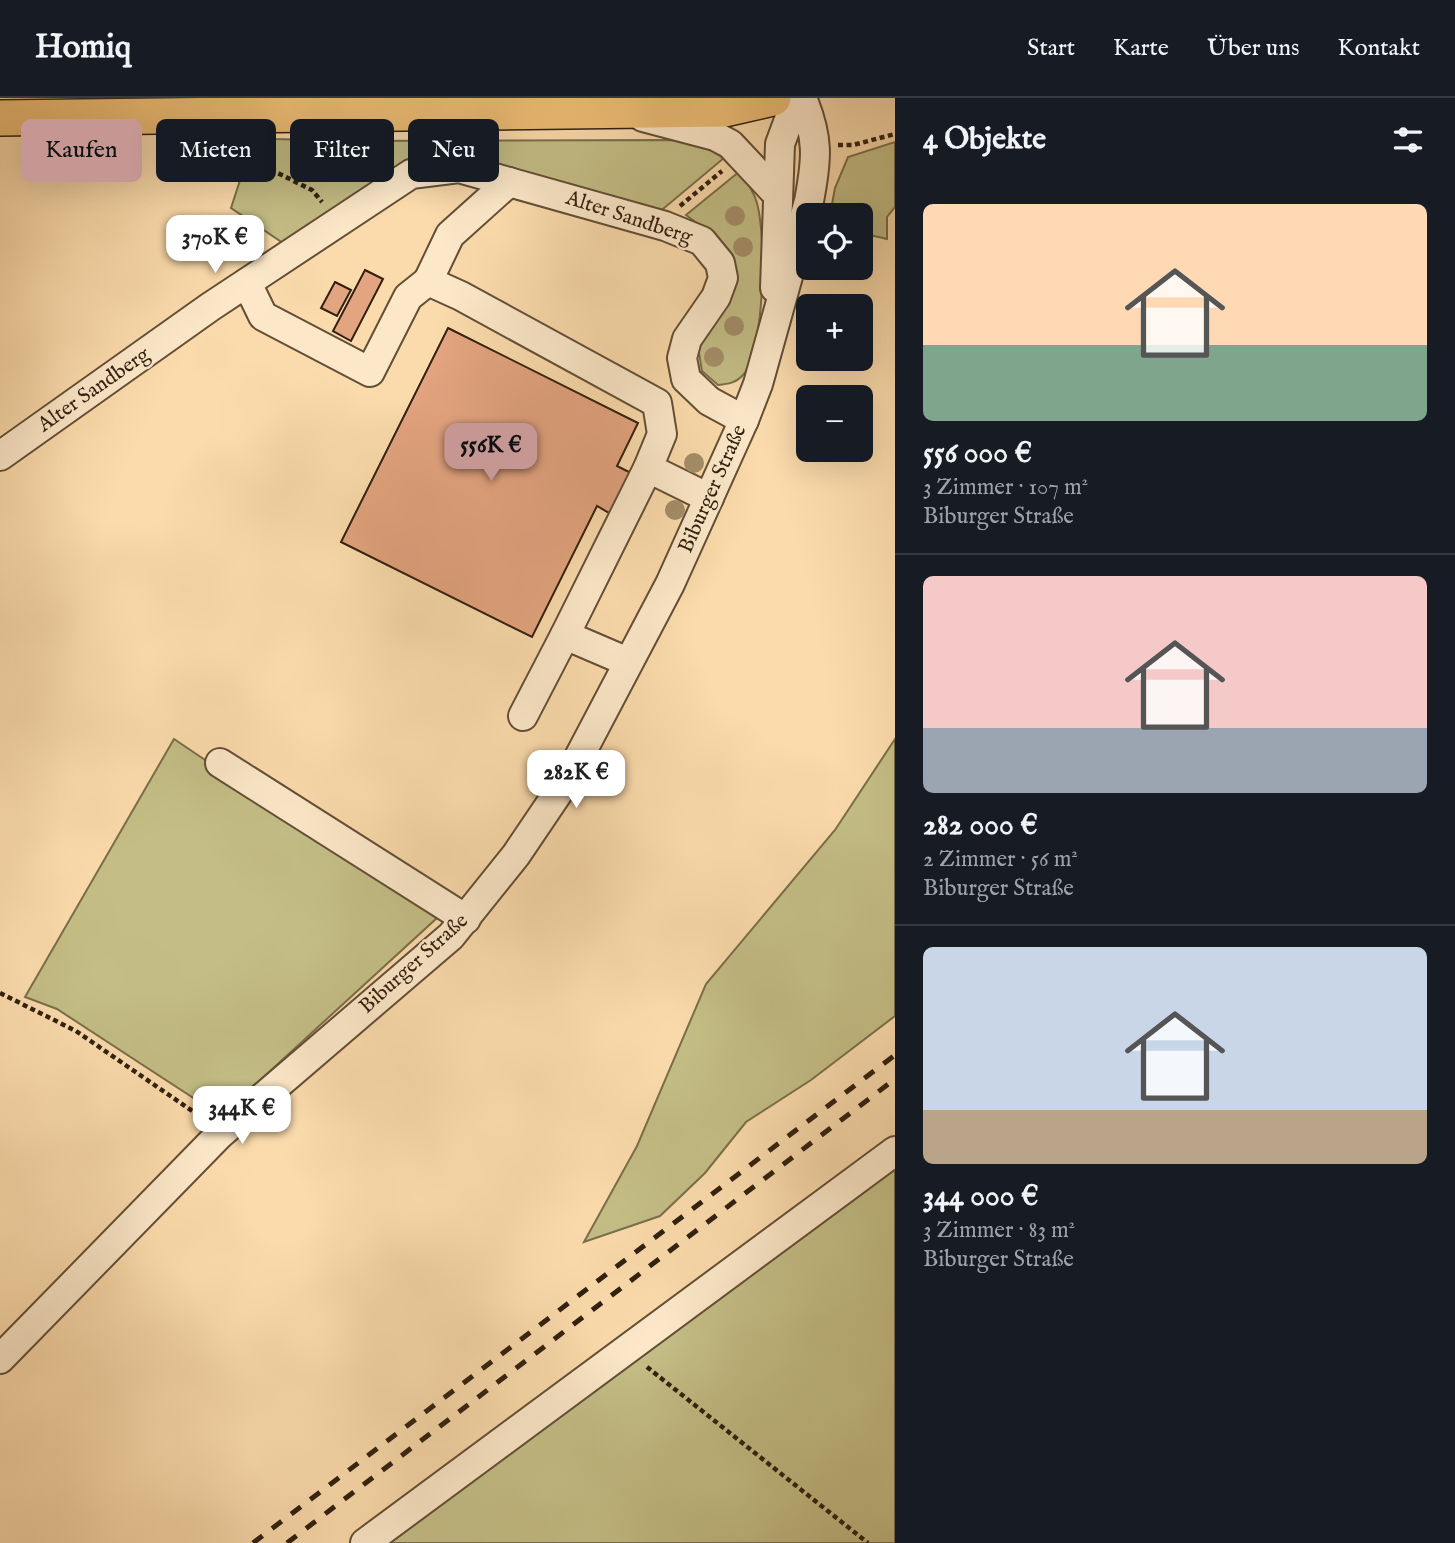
<!DOCTYPE html>
<html lang="de">
<meta charset="utf-8">
<style>
body{margin:0;font-family:"IM FELL English",serif;background:#242831;color:#f1f3f6;height:100vh;display:flex;flex-direction:column;font-size:26px;white-space:nowrap}
*{box-sizing:border-box;margin:0}
p{font-size:23px;color:#9ea1a6}
.icon{flex:none;width:38px;height:38px;fill:none;stroke:currentColor;stroke-width:2;stroke-linecap:round;stroke-linejoin:round}
.map{position:relative;flex:1;overflow:hidden}
.sheet{display:flex;flex-direction:column;background:#171b24;width:560px}
.sheet>*{flex:none}
.banner{position:absolute;left:21px;top:21px;width:665px;height:63px;display:flex;gap:14px}
.buttons{position:absolute;left:796px;top:105px;display:grid;gap:14px}
.buttons a{display:grid;place-items:center;width:77px;height:77px;border-radius:10px;background:#171b24;box-shadow:0 7px 28px #0002;font-size:35px}
.price{position:absolute;translate:-50% -60px;padding:0 16px;border-radius:14px;background:#fff;color:#222;font-size:23px;line-height:46px;filter:drop-shadow(0 2px 4px #0008)}
.price::after{content:'';position:absolute;left:50%;top:42px;width:21px;height:16px;margin-left:-10px;background:inherit;clip-path:polygon(0 0,100% 0,50% 100%)}
.price.selected{background:#c59692;color:#111}
ul{padding:0;list-style:none}
li{display:grid;align-content:center;gap:14px;height:371px;padding:0 28px}
li+li{border-top:2px solid #363941}
li span{display:grid;place-items:center;height:217px;border-radius:10px;color:#555}
li>.icon{margin-inline-start:auto}
span .icon{width:126px;height:126px;fill:#fffc;stroke-width:1}
li b{font-size:30px}
h2{display:flex;justify-content:space-between;align-items:center;height:84px;padding:0 28px;font-size:30px}
.pill{padding:0 24px;border-radius:10px;background:#171b24;box-shadow:0 7px 28px #0002;font-size:24px;line-height:63px}
.pill.selected{background:#c59692;color:#111}
header{display:flex;align-items:center;gap:42px;box-sizing:border-box;height:98px;padding:0 35px;background:#171b24;border-bottom:2px solid #363941}
header strong{font-size:33px}
nav{display:flex;gap:38px;margin-inline-start:auto;font-size:24px}
main{display:flex;flex:1;min-height:0}
.map>svg:first-child{display:block}
.green{fill:#c4be86;stroke:#7a6e4a;stroke-width:2}
.building{fill:#e3a480;stroke:#301f0f;stroke-width:2}
.lines{fill:none;stroke-linecap:round;stroke-linejoin:round}
.minor-casing{stroke:#634e36;stroke-width:32}
.major-casing{stroke:#301f0f;stroke-width:38}
.path{stroke:#301f0f;stroke-width:4.5;stroke-dasharray:5 3.5;stroke-linecap:butt}
.minor{stroke:#fce8c9;stroke-width:28}
.major{stroke:#eebe76;stroke-width:35}
.rail{stroke:#301f0f;stroke-width:5;stroke-dasharray:12 12;stroke-linecap:butt}
.tree{fill:#a48e69}
.labels{text-anchor:middle;dominant-baseline:central;stroke-width:5;stroke-linejoin:round;paint-order:stroke}
.street-label{font-size:21px;fill:#301f0f;stroke:#fce8c9}
</style>
<header>
<strong>Homiq</strong>
<nav><a>Start</a><a>Karte</a><a>Über uns</a><a>Kontakt</a></nav>
</header>
<main>
<div class="map">
<svg width="895" height="1445" viewBox="0 0 895 1445">
<rect width="100%" height="100%" fill="#fbdbac"/>
<filter id="stains"><feTurbulence type="fractalNoise" baseFrequency=".00286" numOctaves="4"/><feColorMatrix values="0 0 0 0 .2 0 0 0 0 .09 0 0 0 0 .02 0 0 0 .5 -.17"/></filter>
<radialGradient id="worn" r=".72"><stop offset=".6" stop-color="#630" stop-opacity="0"/><stop offset="1" stop-color="#630" stop-opacity=".3"/></radialGradient>
<!-- green -->
<g class="green">
<polygon points="251,36 276,41 336,43 679,42 708,51 724,60 657,116 450,61 286,147 231,110 244,70 238,65"/>
<polygon points="895,44 895,109 887,119 887,141 861,135 861,117 830,117 835,90 848,59"/>
<path d="M 740,73 C 745,82 753,92 756,102 C 767,133 765,253 743,277 C 736,285 728,286 718,287 L 702,273 L 698,249 L 731,198 L 698,126 L 686,117 Z"/>
<polygon points="174,641 438,819 221,1018 57,911 25,899"/>
<polygon points="895,641 895,918 811,982 746,1024 705,1075 660,1118 584,1144 637,1048 706,886 835,732"/>
<polygon points="895,1060 895,1445 380,1445"/>
</g>
<!-- building -->
<g class="building">
<polygon points="365,172 383,181 351,243 333,233"/>
<polygon points="335,184 351,192 337,218 321,210"/>
<polygon points="448,230 638,325 617,368 631,375 611,416 597,408 532,539 341,444"/>
</g>
<g class="lines">
<!-- minor casing -->
<g class="minor-casing">
<g id="minor">
<polyline points="643,19 715,38 730,46 776,95"/>
<polyline points="428,183 450,137 509,84"/>
<polyline points="247,185 263,218 370,274 408,199 428,183 461,198 657,305 662,336 648,370 709,400"/>
<polyline points="775,190 780,46 797,0"/>
<polyline points="0,358 210,209 411,76 459,70 665,128 702,143 720,165 723,180 716,199 687,241 682,260 686,281 709,303 744,322"/>
<polyline points="628,564 565,537 648,370"/>
<polyline points="523,618 565,537"/>
<polyline points="220,665 466,821"/>
<path d="M 0,1261 L 220,1036 L 451,838 L 516,757 L 568,680 L 670,486 L 744,322 L 758,286 L 809,103 C 817,61 819,40 802,0"/>
<polyline points="365,1445 895,1053"/>
</g>
</g>
<!-- major casing -->
<g class="major-casing">
<polyline id="major" points="0,20 725,11 773,0"/>
</g>
<!-- path -->
<g class="path">
<polyline points="838,47 853,47 895,36"/>
<polyline points="225,49 312,92 322,104"/>
<polyline points="680,108 722,73"/>
<polyline points="0,895 76,933 201,1019"/>
<polyline points="647,1269 868,1445"/>
</g>
<!-- minor -->
<use href="#minor" class="minor"/>
<!-- major -->
<use href="#major" class="major"/>
<!-- rail -->
<g class="rail">
<polyline points="253,1445 895,957"/>
<polyline points="287,1445 895,981"/>
</g>
</g>
<!-- trees -->
<g class="tree">
<circle cx="735" cy="118" r="10"/>
<circle cx="743" cy="149" r="10"/>
<circle cx="734" cy="228" r="10"/>
<circle cx="714" cy="259" r="10"/>
<circle cx="694" cy="365" r="10"/>
<circle cx="675" cy="412" r="10"/>
</g>
<g class="labels">
<!-- street labels -->
<g class="street-label">
<text transform="translate(629 120) rotate(18)">Alter Sandberg</text>
<text transform="translate(94 292) rotate(-35)">Alter Sandberg</text>
<text transform="translate(713 391) rotate(-66)">Biburger Straße</text>
<text transform="translate(414 866) rotate(-42)">Biburger Straße</text>
</g>
</g>
<rect width="100%" height="100%" filter="url(#stains)"/>
<rect width="100%" height="100%" fill="url(#worn)"/>
</svg>
<div class="buttons">
<a><svg class="icon" aria-label="locate" viewBox="0 0 24 24"><circle cx="12" cy="12" r="6"/><path d="M12 2v4M12 18v4M2 12h4M18 12h4"/></svg></a>
<a>+</a>
<a>−</a>
</div>
<b class="price" style="left:215px;top:177px">370K €</b>
<b class="price selected" style="left:491px;top:385px">556K €</b>
<b class="price" style="left:576px;top:712px">282K €</b>
<b class="price" style="left:242px;top:1048px">344K €</b>
<div class="banner">
<a class="pill selected">Kaufen</a>
<a class="pill">Mieten</a>
<a class="pill">Filter</a>
<a class="pill">Neu</a>
</div>
</div>
<section class="sheet">
<h2>4 Objekte<svg class="icon" aria-label="filters" viewBox="0 0 24 24"><path d="M4 7h16M4 17h16"/><circle cx="9" cy="7" r="2"/><circle cx="15" cy="17" r="2"/></svg></h2>
<ul>
<li><span style="background:linear-gradient(#ffd9b3 65%,#7fa58c 0)"><svg class="icon" aria-label="home" viewBox="0 0 24 24"><path d="M3 11l9-7 9 7M6 9v11h12V9"/></svg></span><div><b>556 000 €</b><p>3 Zimmer · 107 m²</p><p>Biburger Straße</p></div></li>
<li><span style="background:linear-gradient(#f6c9c9 70%,#9aa5b1 0)"><svg class="icon" aria-label="home" viewBox="0 0 24 24"><path d="M3 11l9-7 9 7M6 9v11h12V9"/></svg></span><div><b>282 000 €</b><p>2 Zimmer · 56 m²</p><p>Biburger Straße</p></div></li>
<li><span style="background:linear-gradient(#c9d6e8 75%,#b9a48a 0)"><svg class="icon" aria-label="home" viewBox="0 0 24 24"><path d="M3 11l9-7 9 7M6 9v11h12V9"/></svg></span><div><b>344 000 €</b><p>3 Zimmer · 83 m²</p><p>Biburger Straße</p></div></li>
</ul>
</section>
</main>
